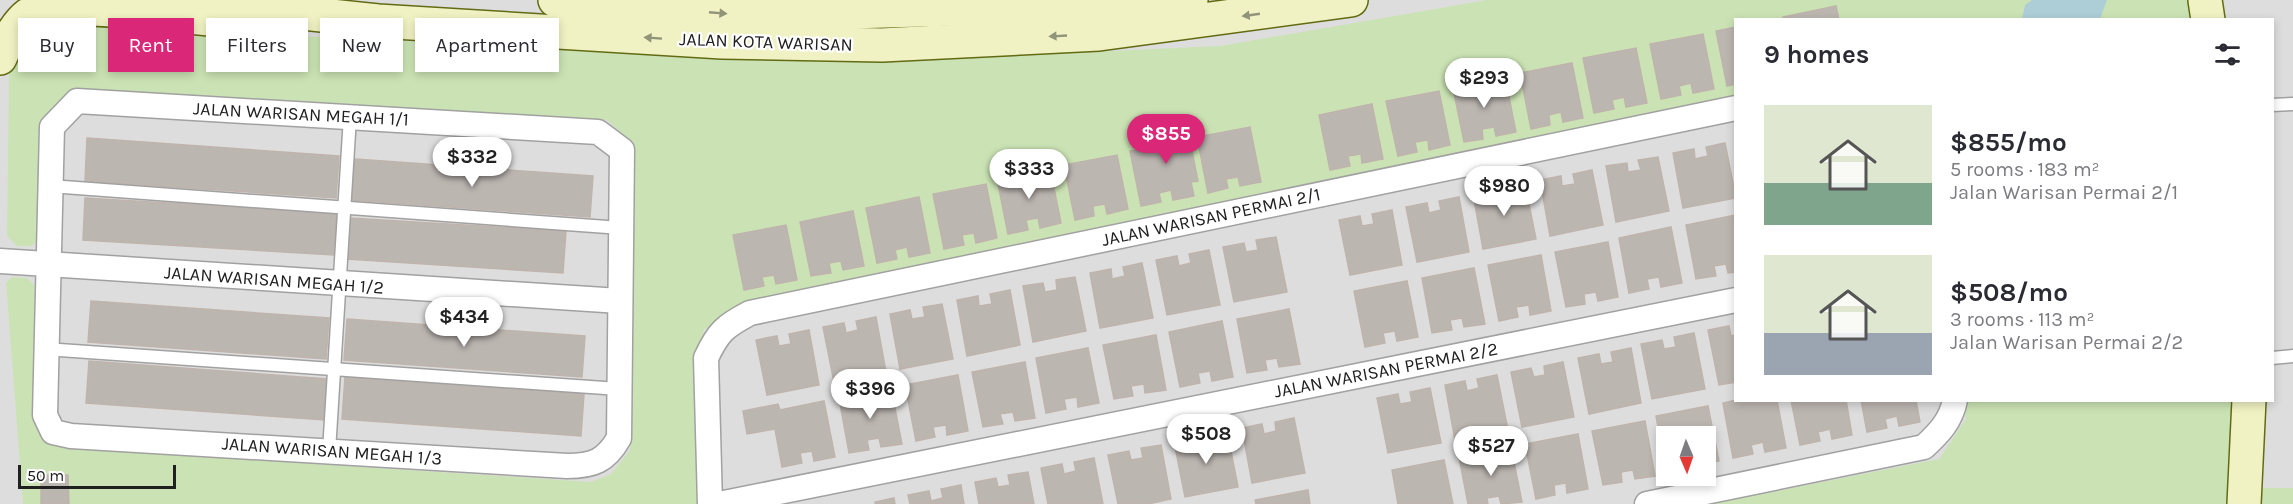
<!DOCTYPE html>
<meta charset="utf-8">
<style>
body{margin:0;font-family:Karla,sans-serif;background:#f2f2f3;color:#2b2b33;height:100vh;display:flex;flex-direction:column;font-size:22px;white-space:nowrap}
*{box-sizing:border-box;margin:0}
p{font-size:20px;color:#7c7c81}
.icon{flex:none;width:33px;height:33px;fill:none;stroke:currentColor;stroke-width:2;stroke-linecap:round;stroke-linejoin:round}
.map{position:relative;flex:1;overflow:hidden}
.sheet{position:absolute;left:1734px;top:18px;width:540px;height:384px;display:flex;flex-direction:column;background:#fff;border-radius:0px;box-shadow:0 3px 9px #0003}
.sheet>*{flex:none}
.banner{position:absolute;left:18px;top:18px;width:570px;height:54px;display:flex;gap:12px}
.needle{width:39px;rotate:178deg}
.tools{position:absolute;left:1656px;top:426px;display:grid;gap:12px}
.tools a{display:grid;place-items:center;width:60px;height:60px;border-radius:0px;background:#fff;box-shadow:0 3px 9px #0003;font-size:30px}
.scale{position:absolute;left:18px;bottom:15px;width:158px;box-sizing:border-box;padding-left:6px;border:3px solid #202020;border-top:0;font-size:16px;line-height:21px;white-space:nowrap;color:#202020;-webkit-text-stroke:4px #fff;paint-order:stroke}
.price{position:absolute;translate:-50% -51px;padding:0 14px;border-radius:21px;background:#fff;color:#222;font-size:20px;line-height:39px;filter:drop-shadow(0 2px 3px #0008)}
.price::after{content:'';position:absolute;left:50%;top:36px;width:18px;height:14px;margin-left:-9px;background:inherit;clip-path:polygon(0 0,100% 0,50% 100%)}
.price.selected{background:#db2777;color:#fff}
ul{padding:0;list-style:none}
li{display:flex;align-items:center;gap:18px;height:150px;padding:0 30px}
li span{display:grid;place-items:center;flex:none;width:168px;height:120px;border-radius:0px;color:#555}
li>.icon{margin-inline-start:auto}
span .icon{width:72px;height:72px;fill:#fffc;stroke-width:1}
li b{font-size:26px}
h2{display:flex;justify-content:space-between;align-items:center;height:72px;padding:0 30px;font-size:26px}
.chip{padding:0 21px;border-radius:0px;background:#fff;box-shadow:0 3px 9px #0003;font-size:21px;line-height:54px}
.chip.selected{background:#db2777;color:#fff}
.map>svg:first-child{display:block}
.residential{fill:#dedddd;fill-rule:evenodd}
.grass{fill:#cbe3b4}
.water{fill:#aeced7}
.building{fill:#bcb6b1;stroke:#bfb4ac;stroke-width:1.5}
.lines{fill:none;stroke-linecap:round;stroke-linejoin:round}
.lane-casing{stroke:#a1a1a1;stroke-width:15}
.street-casing{stroke:#a1a1a1;stroke-width:27}
.secondary-casing{stroke:#626b13;stroke-width:36}
.lane{stroke:#fff;stroke-width:12}
.street{stroke:#fff;stroke-width:24}
.secondary{stroke:#f0f2c3;stroke-width:33}
.oneway{fill:#92947a}
.labels{text-anchor:middle;dominant-baseline:central;stroke-width:4.5;stroke-linejoin:round;paint-order:stroke}
.street-label{font-size:18px;fill:#202020;stroke:#fff}
</style>
<div class="map">
<svg width="2293" height="504" viewBox="0 0 2293 504">
<rect width="100%" height="100%" fill="#efede8"/>
<!-- residential -->
<path class="residential" d="M 0,0 L 2293,0 L 2293,504 L 0,504 ZM 1736,20 L 2272,20 L 2272,400 L 1736,400 ZM 1666,436 L 1706,436 L 1706,476 L 1666,476 Z"/>
<!-- grass -->
<g class="grass">
<polygon points="1487,0 2188,0 2193,19 1736,20 1735,96 735,306 704,330 697,358 698,504 23,504 6,282 13,277 27,278 34,285 36,426 48,442 69,448 591,482 611,474 630,450 635,181 631,142 607,120 75,91 45,123 40,239 31,246 17,246 7,236 9,73 40,23 728,57 912,60 1220,46"/>
<polygon points="1962,401 2242,401 2237,484 2225,504 1711,504 1939,459 1966,419"/>
<polygon points="2259,488 2293,488 2293,504 2260,504"/>
</g>
<!-- water -->
<polygon class="water" points="2032,0 2107,0 2100,19 2022,19 2025,5"/>
<!-- building -->
<g class="building">
<polygon points="1836,6 1839,20 1784,20 1783,17"/>
<polygon points="1736,27 1736,84 1727,86 1716,31"/>
<polygon points="1703,34 1714,89 1693,93 1691,83 1679,86 1681,95 1661,99 1650,44"/>
<polygon points="1636,48 1647,103 1626,107 1624,97 1612,100 1614,109 1594,113 1583,58"/>
<polygon points="1572,63 1583,118 1563,122 1561,112 1549,115 1550,125 1531,129 1520,73"/>
<polygon points="1505,77 1516,132 1496,136 1494,127 1482,129 1483,139 1464,142 1453,88"/>
<polygon points="1439,91 1450,145 1429,150 1428,140 1415,142 1417,152 1398,156 1386,101"/>
<polygon points="1372,104 1383,159 1362,163 1361,154 1348,156 1350,166 1330,170 1319,115"/>
<polygon points="1186,121 1198,181 1191,182 1194,196 1173,200 1171,190 1159,193 1161,202 1141,206 1130,151 1158,146 1154,128"/>
<polygon points="1250,127 1261,182 1240,186 1238,177 1226,179 1228,188 1208,193 1197,137"/>
<polygon points="87,138 339,156 336,198 85,181"/>
<polygon points="1725,143 1736,198 1683,208 1673,153 1694,149 1695,159 1708,156 1706,147"/>
<polygon points="1117,155 1128,209 1107,214 1105,204 1093,206 1094,216 1075,220 1064,165"/>
<polygon points="1658,157 1669,211 1616,222 1606,166 1627,163 1628,172 1641,170 1638,160"/>
<polygon points="355,159 593,176 590,217 352,200"/>
<polygon points="1050,168 1061,223 1040,228 1038,218 1026,220 1028,230 1008,234 997,179"/>
<polygon points="1592,170 1603,225 1550,236 1540,180 1561,176 1562,186 1575,184 1573,174"/>
<polygon points="986,184 997,238 976,243 974,233 962,235 964,245 944,249 933,194"/>
<polygon points="1525,184 1536,239 1483,249 1473,194 1493,190 1495,199 1508,197 1505,187"/>
<polygon points="919,197 930,253 909,257 907,247 895,250 897,259 877,263 866,208"/>
<polygon points="1459,197 1469,252 1417,262 1406,207 1427,203 1429,213 1441,210 1439,201"/>
<polygon points="85,198 336,213 334,255 83,240"/>
<polygon points="1392,210 1402,265 1350,275 1339,220 1360,216 1362,226 1374,224 1372,214"/>
<polygon points="853,211 864,266 843,270 841,261 829,263 831,273 811,276 800,222"/>
<polygon points="1736,215 1736,272 1728,273 1726,264 1714,266 1716,276 1696,279 1686,225"/>
<polygon points="350,218 566,231 563,273 347,259"/>
<polygon points="786,225 797,280 776,284 774,275 762,277 764,286 744,290 733,235"/>
<polygon points="1671,227 1682,283 1661,287 1659,277 1647,279 1649,289 1629,293 1619,238"/>
<polygon points="1276,237 1287,292 1234,302 1223,247 1244,243 1246,252 1258,250 1256,240"/>
<polygon points="1608,242 1618,297 1598,301 1596,292 1584,294 1585,304 1566,307 1555,252"/>
<polygon points="1209,250 1220,305 1167,315 1156,260 1177,256 1179,266 1191,263 1189,254"/>
<polygon points="1541,255 1551,311 1530,315 1529,305 1516,307 1518,317 1499,321 1488,265"/>
<polygon points="1142,263 1153,318 1100,328 1090,273 1111,269 1112,279 1125,276 1123,267"/>
<polygon points="1474,268 1485,324 1464,327 1462,318 1450,320 1452,330 1432,333 1422,278"/>
<polygon points="1075,277 1086,331 1033,342 1023,286 1043,283 1045,292 1057,290 1056,280"/>
<polygon points="1407,281 1418,337 1397,341 1395,331 1383,333 1385,343 1365,347 1354,291"/>
<polygon points="1010,290 1020,345 967,356 957,300 978,296 979,306 992,304 990,294"/>
<polygon points="91,301 329,318 326,359 88,342"/>
<polygon points="942,304 953,359 900,369 890,314 910,310 912,319 925,317 923,307"/>
<polygon points="1289,309 1300,364 1279,367 1277,358 1265,360 1267,370 1247,373 1237,319"/>
<polygon points="876,317 886,372 834,382 823,327 844,323 846,333 858,330 856,321"/>
<polygon points="347,319 585,336 582,377 344,360"/>
<polygon points="1222,321 1233,377 1212,381 1210,371 1198,373 1200,383 1180,387 1169,332"/>
<polygon points="1729,326 1731,336 1736,335 1736,382 1719,385 1708,330"/>
<polygon points="809,330 819,385 767,395 756,340 777,336 779,346 791,344 789,334"/>
<polygon points="1694,333 1705,389 1652,399 1641,344 1662,340 1664,349 1676,347 1674,337"/>
<polygon points="1156,335 1166,390 1145,393 1144,384 1131,386 1133,396 1114,399 1103,345"/>
<polygon points="1088,348 1099,403 1078,407 1077,397 1064,399 1066,409 1046,413 1036,358"/>
<polygon points="1631,348 1641,403 1589,414 1578,358 1599,354 1601,364 1613,362 1611,352"/>
<polygon points="89,361 328,379 325,420 86,403"/>
<polygon points="1025,362 1035,418 1015,421 1013,412 1000,414 1003,424 983,427 972,372"/>
<polygon points="1563,362 1574,417 1522,427 1511,372 1531,368 1534,377 1545,375 1544,366"/>
<polygon points="958,375 968,431 947,435 946,425 933,427 935,437 916,441 905,385"/>
<polygon points="1497,375 1508,430 1455,440 1445,385 1465,381 1467,391 1479,388 1477,379"/>
<polygon points="345,377 584,394 581,436 342,419"/>
<polygon points="891,388 902,444 881,447 879,438 867,440 869,450 849,453 839,398"/>
<polygon points="1430,388 1441,443 1388,453 1377,398 1398,394 1400,404 1412,402 1410,392"/>
<polygon points="1736,400 1777,400 1786,448 1765,452 1763,442 1751,445 1753,454 1733,458 1723,403"/>
<polygon points="1791,400 1846,400 1852,435 1832,439 1830,429 1818,432 1820,441 1800,445"/>
<polygon points="1861,400 1916,400 1920,422 1899,426 1897,416 1885,419 1887,428 1867,432"/>
<polygon points="824,401 835,457 814,461 812,451 800,453 802,463 782,467 775,429 747,434 743,411 778,404 780,410"/>
<polygon points="1708,406 1719,461 1706,464 1706,436 1666,436 1666,471 1656,416"/>
<polygon points="1294,418 1305,473 1252,483 1242,428 1262,424 1264,434 1276,431 1275,422"/>
<polygon points="1645,421 1655,476 1635,479 1633,470 1621,472 1622,482 1603,485 1592,431"/>
<polygon points="1227,431 1238,487 1185,497 1174,442 1195,437 1197,447 1209,445 1208,435"/>
<polygon points="1578,434 1588,489 1567,493 1566,483 1554,485 1555,495 1536,499 1525,444"/>
<polygon points="1161,445 1171,499 1148,504 1118,504 1108,455 1129,451 1131,460 1143,458 1141,448"/>
<polygon points="1511,447 1522,502 1501,504 1499,496 1487,498 1488,504 1468,504 1459,457"/>
<polygon points="1094,458 1103,504 1048,504 1041,468 1062,464 1064,474 1076,471 1074,462"/>
<polygon points="1444,460 1453,504 1398,504 1392,470"/>
<polygon points="1028,472 1034,504 979,504 975,482 996,478 998,487 1010,485 1008,475"/>
<polygon points="41,475 68,475 69,504 41,504"/>
<polygon points="961,485 964,504 910,504 908,495 929,491 931,501 943,498 941,489"/>
<polygon points="1308,490 1310,504 1256,504 1255,500"/>
<polygon points="894,498 895,504 875,504 875,502"/>
</g>
<g class="lines">
<!-- lane casing -->
<g class="lane-casing">
<g id="lane">
<polyline points="2272,105 2293,104"/>
<polyline points="50,186 621,228"/>
<polyline points="45,349 619,389"/>
<polyline points="2272,358 2293,356"/>
<polyline points="329,451 350,117"/>
</g>
</g>
<!-- street casing -->
<g class="street-casing">
<g id="street">
<path d="M 77,101 L 598,132 L 622,150 L 619,438 C 606,461 593,466 567,466 L 71,436 L 53,432 L 45,415 L 52,127 Z"/>
<polyline points="0,261 620,301"/>
<path d="M 710,504 L 706,358 C 718,332 725,326 750,313 L 1736,108"/>
<polyline points="719,504 1736,300"/>
<path d="M 1647,504 L 1924,447 C 1939,433 1951,421 1955,400"/>
</g>
</g>
<!-- secondary casing -->
<g class="secondary-casing">
<g id="secondary">
<polyline points="181,0 378,21 722,42 882,45 1099,34 1351,0"/>
<polyline points="555,0 742,15 1173,3 1191,0"/>
<polyline points="2205,0 2208,20"/>
<path d="M 0,58 C 6,44 16,24 28,15 C 53,0 173,16 208,19"/>
<polyline points="2244,504 2249,400"/>
</g>
</g>
<!-- lane -->
<use href="#lane" class="lane"/>
<!-- street -->
<use href="#street" class="street"/>
<!-- secondary -->
<use href="#secondary" class="secondary"/>
</g>
<!-- one-way arrows -->
<defs><path id="oneway-solid" d="M-6-.8H1V-3.2L6.5 0L1 3.2V.8H-6Z" transform="scale(1.5)"/></defs>
<g class="oneway">
<use href="#oneway-solid" transform="translate(718 13) rotate(5)"/>
<use href="#oneway-solid" transform="translate(1251 15) rotate(172)"/>
<use href="#oneway-solid" transform="translate(1058 36) rotate(177)"/>
<use href="#oneway-solid" transform="translate(653 38) rotate(-176)"/>
</g>
<g class="labels">
<!-- street labels -->
<g class="street-label">
<text transform="translate(766 42) rotate(2)">JALAN KOTA WARISAN</text>
<text transform="translate(301 114) rotate(3)">JALAN WARISAN MEGAH 1/1</text>
<text transform="translate(1211 217) rotate(-12)">JALAN WARISAN PERMAI 2/1</text>
<text transform="translate(274 280) rotate(4)">JALAN WARISAN MEGAH 1/2</text>
<text transform="translate(1386 370) rotate(-11)">JALAN WARISAN PERMAI 2/2</text>
<text transform="translate(332 451) rotate(4)">JALAN WARISAN MEGAH 1/3</text>
</g>
</g>
</svg>
<div class="tools">
<a><svg class="needle" viewBox="-14 -14 28 28"><path d="M0-13l5 13h-10z" fill="#e53935"/><path d="M0 13l5-13h-10z" fill="#7c7c81"/></svg></a>
</div>
<div class="scale">50 m</div>
<b class="price" style="left:1484px;top:109px">$293</b>
<b class="price selected" style="left:1166px;top:165px">$855</b>
<b class="price" style="left:472px;top:188px">$332</b>
<b class="price" style="left:1029px;top:200px">$333</b>
<b class="price" style="left:1504px;top:217px">$980</b>
<b class="price" style="left:464px;top:348px">$434</b>
<b class="price" style="left:870px;top:420px">$396</b>
<b class="price" style="left:1206px;top:465px">$508</b>
<b class="price" style="left:1491px;top:477px">$527</b>
<div class="banner">
<a class="chip">Buy</a>
<a class="chip selected">Rent</a>
<a class="chip">Filters</a>
<a class="chip">New</a>
<a class="chip">Apartment</a>
</div>
<section class="sheet">
<h2>9 homes<svg class="icon" aria-label="filters" viewBox="0 0 24 24"><path d="M4 7h16M4 17h16"/><circle cx="9" cy="7" r="2"/><circle cx="15" cy="17" r="2"/></svg></h2>
<ul>
<li><span style="background:linear-gradient(#dfe7d0 65%,#7fa58c 0)"><svg class="icon" aria-label="home" viewBox="0 0 24 24"><path d="M3 11l9-7 9 7M6 9v11h12V9"/></svg></span><div><b>$855/mo</b><p>5 rooms · 183 m²</p><p>Jalan Warisan Permai 2/1</p></div></li>
<li><span style="background:linear-gradient(#dfe7d0 65%,#9aa5b1 0)"><svg class="icon" aria-label="home" viewBox="0 0 24 24"><path d="M3 11l9-7 9 7M6 9v11h12V9"/></svg></span><div><b>$508/mo</b><p>3 rooms · 113 m²</p><p>Jalan Warisan Permai 2/2</p></div></li>
</ul>
</section>
</div>
